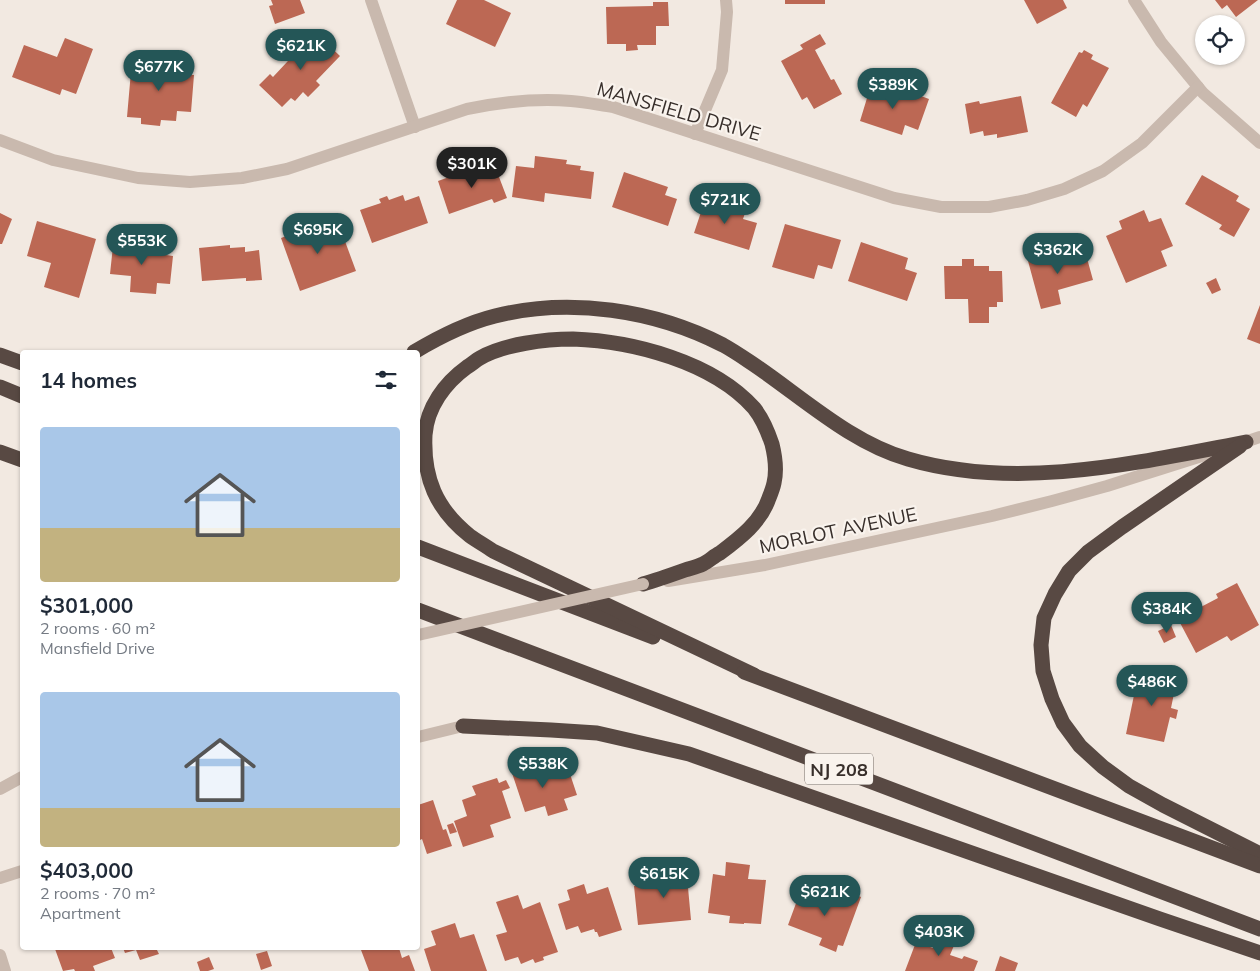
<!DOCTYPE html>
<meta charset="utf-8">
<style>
body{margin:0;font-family:Mulish,sans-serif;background:#f6f6f7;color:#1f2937;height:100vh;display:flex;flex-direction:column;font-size:19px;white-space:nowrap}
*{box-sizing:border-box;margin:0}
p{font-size:16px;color:#747a83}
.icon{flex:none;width:28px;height:28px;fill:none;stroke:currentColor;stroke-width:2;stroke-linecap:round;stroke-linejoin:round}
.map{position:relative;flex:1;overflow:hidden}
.panel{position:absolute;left:20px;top:350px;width:400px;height:600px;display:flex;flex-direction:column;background:#fff;border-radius:5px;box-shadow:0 1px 4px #0004}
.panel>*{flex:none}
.buttons{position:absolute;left:1195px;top:15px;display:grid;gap:10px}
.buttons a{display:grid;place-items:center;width:50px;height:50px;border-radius:50%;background:#fff;box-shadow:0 1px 4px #0004;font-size:25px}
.price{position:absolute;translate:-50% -42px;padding:0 11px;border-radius:18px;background:#245657;color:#fff;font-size:16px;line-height:32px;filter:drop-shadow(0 1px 2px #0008)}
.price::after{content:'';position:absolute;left:50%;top:30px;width:15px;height:11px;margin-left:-8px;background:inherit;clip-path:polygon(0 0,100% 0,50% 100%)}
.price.selected{background:#222;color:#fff}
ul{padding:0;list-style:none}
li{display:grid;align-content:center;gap:10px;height:265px;padding:0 20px}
li span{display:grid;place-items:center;height:155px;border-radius:5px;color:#555}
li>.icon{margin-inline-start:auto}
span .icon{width:90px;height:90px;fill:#fffc;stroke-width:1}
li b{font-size:21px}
h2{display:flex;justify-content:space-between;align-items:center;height:60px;padding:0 20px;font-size:21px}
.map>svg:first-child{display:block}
.building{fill:#bc6854}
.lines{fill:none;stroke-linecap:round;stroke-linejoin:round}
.minor{stroke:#c9b9ae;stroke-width:12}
.highway{stroke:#584943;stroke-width:15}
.minor-bridge{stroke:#c9b9ae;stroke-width:12}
.labels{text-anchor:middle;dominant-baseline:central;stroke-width:4.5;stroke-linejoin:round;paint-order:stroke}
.shield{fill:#f9f3ed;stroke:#726a65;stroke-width:1}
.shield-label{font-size:18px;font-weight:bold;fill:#382f2b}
.street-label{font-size:19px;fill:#382f2b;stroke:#f9f3ed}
</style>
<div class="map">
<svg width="1260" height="971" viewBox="0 0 1260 971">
<rect width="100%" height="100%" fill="#f2e9e1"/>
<!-- building -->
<g class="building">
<polygon points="271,0 300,0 305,13 275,24 269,6 273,5"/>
<polygon points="457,0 484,0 511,13 495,47 446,24"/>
<rect x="785" y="0" width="40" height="4"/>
<polygon points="1024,0 1063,0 1067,8 1037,24"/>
<polygon points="1215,0 1258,0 1236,17 1227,5 1222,9"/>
<polygon points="653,2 668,2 669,26 656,26 656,45 637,45 638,50 626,51 626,44 607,44 606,7 653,6"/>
<polygon points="315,32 340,56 316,81 320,85 308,97 303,92 295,101 291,98 282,107 259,85 270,74 273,77"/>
<polygon points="820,34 826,44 815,50 831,80 834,79 842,94 814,109 807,97 802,100 781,61 803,49 800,45"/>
<polygon points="65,38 93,49 76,94 62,89 60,95 12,77 24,45 57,57"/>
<polygon points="1084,50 1093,55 1091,59 1109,68 1087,107 1083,104 1076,117 1051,103 1079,52 1082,53"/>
<polygon points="132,60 179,64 178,74 194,75 191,112 177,111 176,121 161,120 160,126 141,124 141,118 127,117"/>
<polygon points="871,85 912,98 913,93 929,99 918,130 905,125 902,135 860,121"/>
<polygon points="1021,96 1028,132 997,138 997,134 984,136 983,131 970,134 965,104 979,101 980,104"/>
<polygon points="535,156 567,160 566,164 581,166 580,170 594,172 591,199 545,193 544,202 512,197 516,166 534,168"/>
<polygon points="483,165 485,172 496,169 507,198 494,203 492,199 449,214 438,181"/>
<polygon points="624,172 668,187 665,195 677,199 668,226 612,207"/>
<polygon points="1202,175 1239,196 1236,201 1250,209 1234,237 1219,229 1222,225 1185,204"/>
<polygon points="403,195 405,201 419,196 428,223 372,243 360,210 381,203 379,199 387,196 389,200"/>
<polygon points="705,200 745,213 743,219 757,223 749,250 694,233"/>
<polygon points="1144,210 1149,222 1161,218 1173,246 1161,251 1167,266 1126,283 1106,236 1122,229 1119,221"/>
<polygon points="0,213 12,219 2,244 0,244"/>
<polygon points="37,221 96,239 79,298 44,287 51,263 27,256"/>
<polygon points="312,221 314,226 325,222 327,229 339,225 356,271 300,291 281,238 297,232 295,227"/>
<polygon points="785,224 841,240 832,269 818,265 814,279 772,267"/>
<polygon points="128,239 147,241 147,248 159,249 159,254 173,256 170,284 157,283 156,294 130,292 131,276 110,274 113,246 127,247"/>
<polygon points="861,242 908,258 905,269 917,273 907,301 848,281"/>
<polygon points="230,245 230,248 245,247 245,252 259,250 262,280 246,281 246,278 202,281 199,248"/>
<polygon points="1055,250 1056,253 1070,250 1072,255 1085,251 1093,280 1058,290 1061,304 1041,309 1028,261 1045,256 1044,253"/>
<polygon points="962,259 974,259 974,266 989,266 989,271 1002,271 1003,302 997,302 997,307 989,307 989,323 969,323 968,299 945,299 944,266 962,266"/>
<polygon points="1216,278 1221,290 1212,294 1206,283"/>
<polygon points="1260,305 1260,344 1247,339"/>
<polygon points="1237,583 1259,625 1231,641 1227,636 1196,653 1178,619 1218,598 1216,594"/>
<polygon points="1171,625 1176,637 1164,643 1158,631"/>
<polygon points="1139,671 1177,679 1171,708 1178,710 1176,719 1170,717 1164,742 1126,734"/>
<polygon points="531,764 533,769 540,767 542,774 554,770 555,775 569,771 577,795 564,799 568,810 548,816 545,806 525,812 511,770"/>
<polygon points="497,778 499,783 506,780 510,788 502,791 511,818 490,825 494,837 463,847 454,821 467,816 462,800 476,795 472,786"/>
<polygon points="433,800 443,830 446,829 452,846 427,854 422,839 418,841 418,805"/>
<polygon points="453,823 457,832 450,834 447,825"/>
<polygon points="726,862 750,865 748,879 766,880 761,924 744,923 744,924 729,923 730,916 708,913 713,874 725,876"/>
<polygon points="686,866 691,920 638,925 634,886 667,883 666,868"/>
<polygon points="584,884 587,894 608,887 622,930 599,937 597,932 595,932 594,929 581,933 578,926 566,930 558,904 570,900 567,890"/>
<polygon points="802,887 841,902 845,891 861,897 843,946 838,945 836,952 819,945 822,938 788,925"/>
<polygon points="518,895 523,909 540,902 558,952 543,957 544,960 535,963 533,959 521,964 518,957 505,961 496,935 507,932 496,902"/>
<polygon points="455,923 460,938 474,934 487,971 431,971 424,949 436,945 431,931"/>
<polygon points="941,929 958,936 950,955 962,959 964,956 978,961 974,971 905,971 916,942 933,948"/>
<polygon points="59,948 111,948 115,958 93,966 95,971 75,971 74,969 63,971 55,949"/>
<polygon points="123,948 156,948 159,954 140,960 136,950 125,953"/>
<polygon points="369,948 399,948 402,958 409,955 415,971 369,971 361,950"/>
<polygon points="267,951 272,966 261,970 256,954"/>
<polygon points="1000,956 1018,963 1015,971 995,971"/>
<polygon points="209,957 214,969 208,971 200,971 197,962"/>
</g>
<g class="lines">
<!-- minor -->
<g class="minor">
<polyline points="371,0 415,127"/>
<polyline points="1134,0 1161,42 1203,93 1260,143"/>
<polyline points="695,134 722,70 727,12 726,0"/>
<path d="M 0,140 L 53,160 L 138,178 L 190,182 L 242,178 L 287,169 L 467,109 C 501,102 536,98 571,101 C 585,102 599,105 613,107 L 894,198 L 941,207 L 989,207 L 1027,200 L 1064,189 L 1103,171 L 1142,143 L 1198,87"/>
<polyline points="1239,444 1260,437"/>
<polyline points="668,581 765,565 992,516 1052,501 1107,486 1205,455"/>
<polyline points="418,737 463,726"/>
<polyline points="0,789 22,777"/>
<polyline points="0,878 22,871"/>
<polyline points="0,955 5,971"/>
</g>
<!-- highway -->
<g class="highway">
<path d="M 414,352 C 439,337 467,323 495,316 C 570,297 655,310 723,345 C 734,351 744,358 753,364 C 802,397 851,443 908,459 C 1017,491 1136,463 1246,442"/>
<polyline points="0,355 22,363"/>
<polyline points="0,387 22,396"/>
<polyline points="1240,446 1122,527 1088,552 1069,571 1055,594 1044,618 1041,645 1043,671 1052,699 1063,723 1080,746 1103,767 1129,786 1163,805 1260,854"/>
<polyline points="0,452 22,460"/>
<polyline points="418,547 653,637"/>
<path d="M 643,584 C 657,580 671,575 685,570 C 691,568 697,567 703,564 C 709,561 714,556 720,553 C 740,538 761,522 769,498 C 771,493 773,488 774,483 C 777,470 775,456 772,444 C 768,432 762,418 754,408 C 713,362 633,341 573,339 C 546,339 504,344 480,358 C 476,360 472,364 467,367 C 445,383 427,407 425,435 C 423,478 436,509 470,536 C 477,541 486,546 493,551 L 754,675"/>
<polyline points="418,610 1260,929"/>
<polyline points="744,672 1260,866"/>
<polyline points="463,726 551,730 597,733 689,754 1160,919 1260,953"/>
</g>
<!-- minor-bridge -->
<polyline class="minor-bridge" points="418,635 643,584"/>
</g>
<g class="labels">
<!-- shield labels -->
<rect class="shield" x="805" y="753.5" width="68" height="31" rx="4"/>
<g class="shield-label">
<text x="839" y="769">NJ 208</text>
</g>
<!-- street labels -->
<g class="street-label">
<text transform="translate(679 111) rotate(16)">MANSFIELD DRIVE</text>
<text transform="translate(838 530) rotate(-12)">MORLOT AVENUE</text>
</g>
</g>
</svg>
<div class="buttons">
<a><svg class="icon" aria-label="locate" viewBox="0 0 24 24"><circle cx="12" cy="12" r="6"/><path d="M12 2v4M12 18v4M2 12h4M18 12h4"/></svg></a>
</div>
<b class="price" style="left:301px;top:71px">$621K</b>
<b class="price" style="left:159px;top:92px">$677K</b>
<b class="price" style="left:893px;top:110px">$389K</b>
<b class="price selected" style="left:472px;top:189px">$301K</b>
<b class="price" style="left:725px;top:225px">$721K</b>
<b class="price" style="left:318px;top:255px">$695K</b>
<b class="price" style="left:142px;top:266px">$553K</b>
<b class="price" style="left:1058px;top:275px">$362K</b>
<b class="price" style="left:1167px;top:634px">$384K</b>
<b class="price" style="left:1152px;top:707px">$486K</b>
<b class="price" style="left:543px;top:789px">$538K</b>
<b class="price" style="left:664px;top:899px">$615K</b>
<b class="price" style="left:825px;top:917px">$621K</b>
<b class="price" style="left:939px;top:957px">$403K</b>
<section class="panel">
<h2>14 homes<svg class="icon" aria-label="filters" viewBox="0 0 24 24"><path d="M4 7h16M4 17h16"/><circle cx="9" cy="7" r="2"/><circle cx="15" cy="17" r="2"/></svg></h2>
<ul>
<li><span style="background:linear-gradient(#a9c7e8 65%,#c2b280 0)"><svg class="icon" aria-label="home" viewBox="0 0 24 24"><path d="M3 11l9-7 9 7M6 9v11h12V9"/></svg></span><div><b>$301,000</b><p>2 rooms · 60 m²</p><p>Mansfield Drive</p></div></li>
<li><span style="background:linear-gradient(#a9c7e8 75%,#c2b280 0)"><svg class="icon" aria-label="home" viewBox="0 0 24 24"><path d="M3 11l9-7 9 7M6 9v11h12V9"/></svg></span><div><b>$403,000</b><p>2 rooms · 70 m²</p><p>Apartment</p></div></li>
</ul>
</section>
</div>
